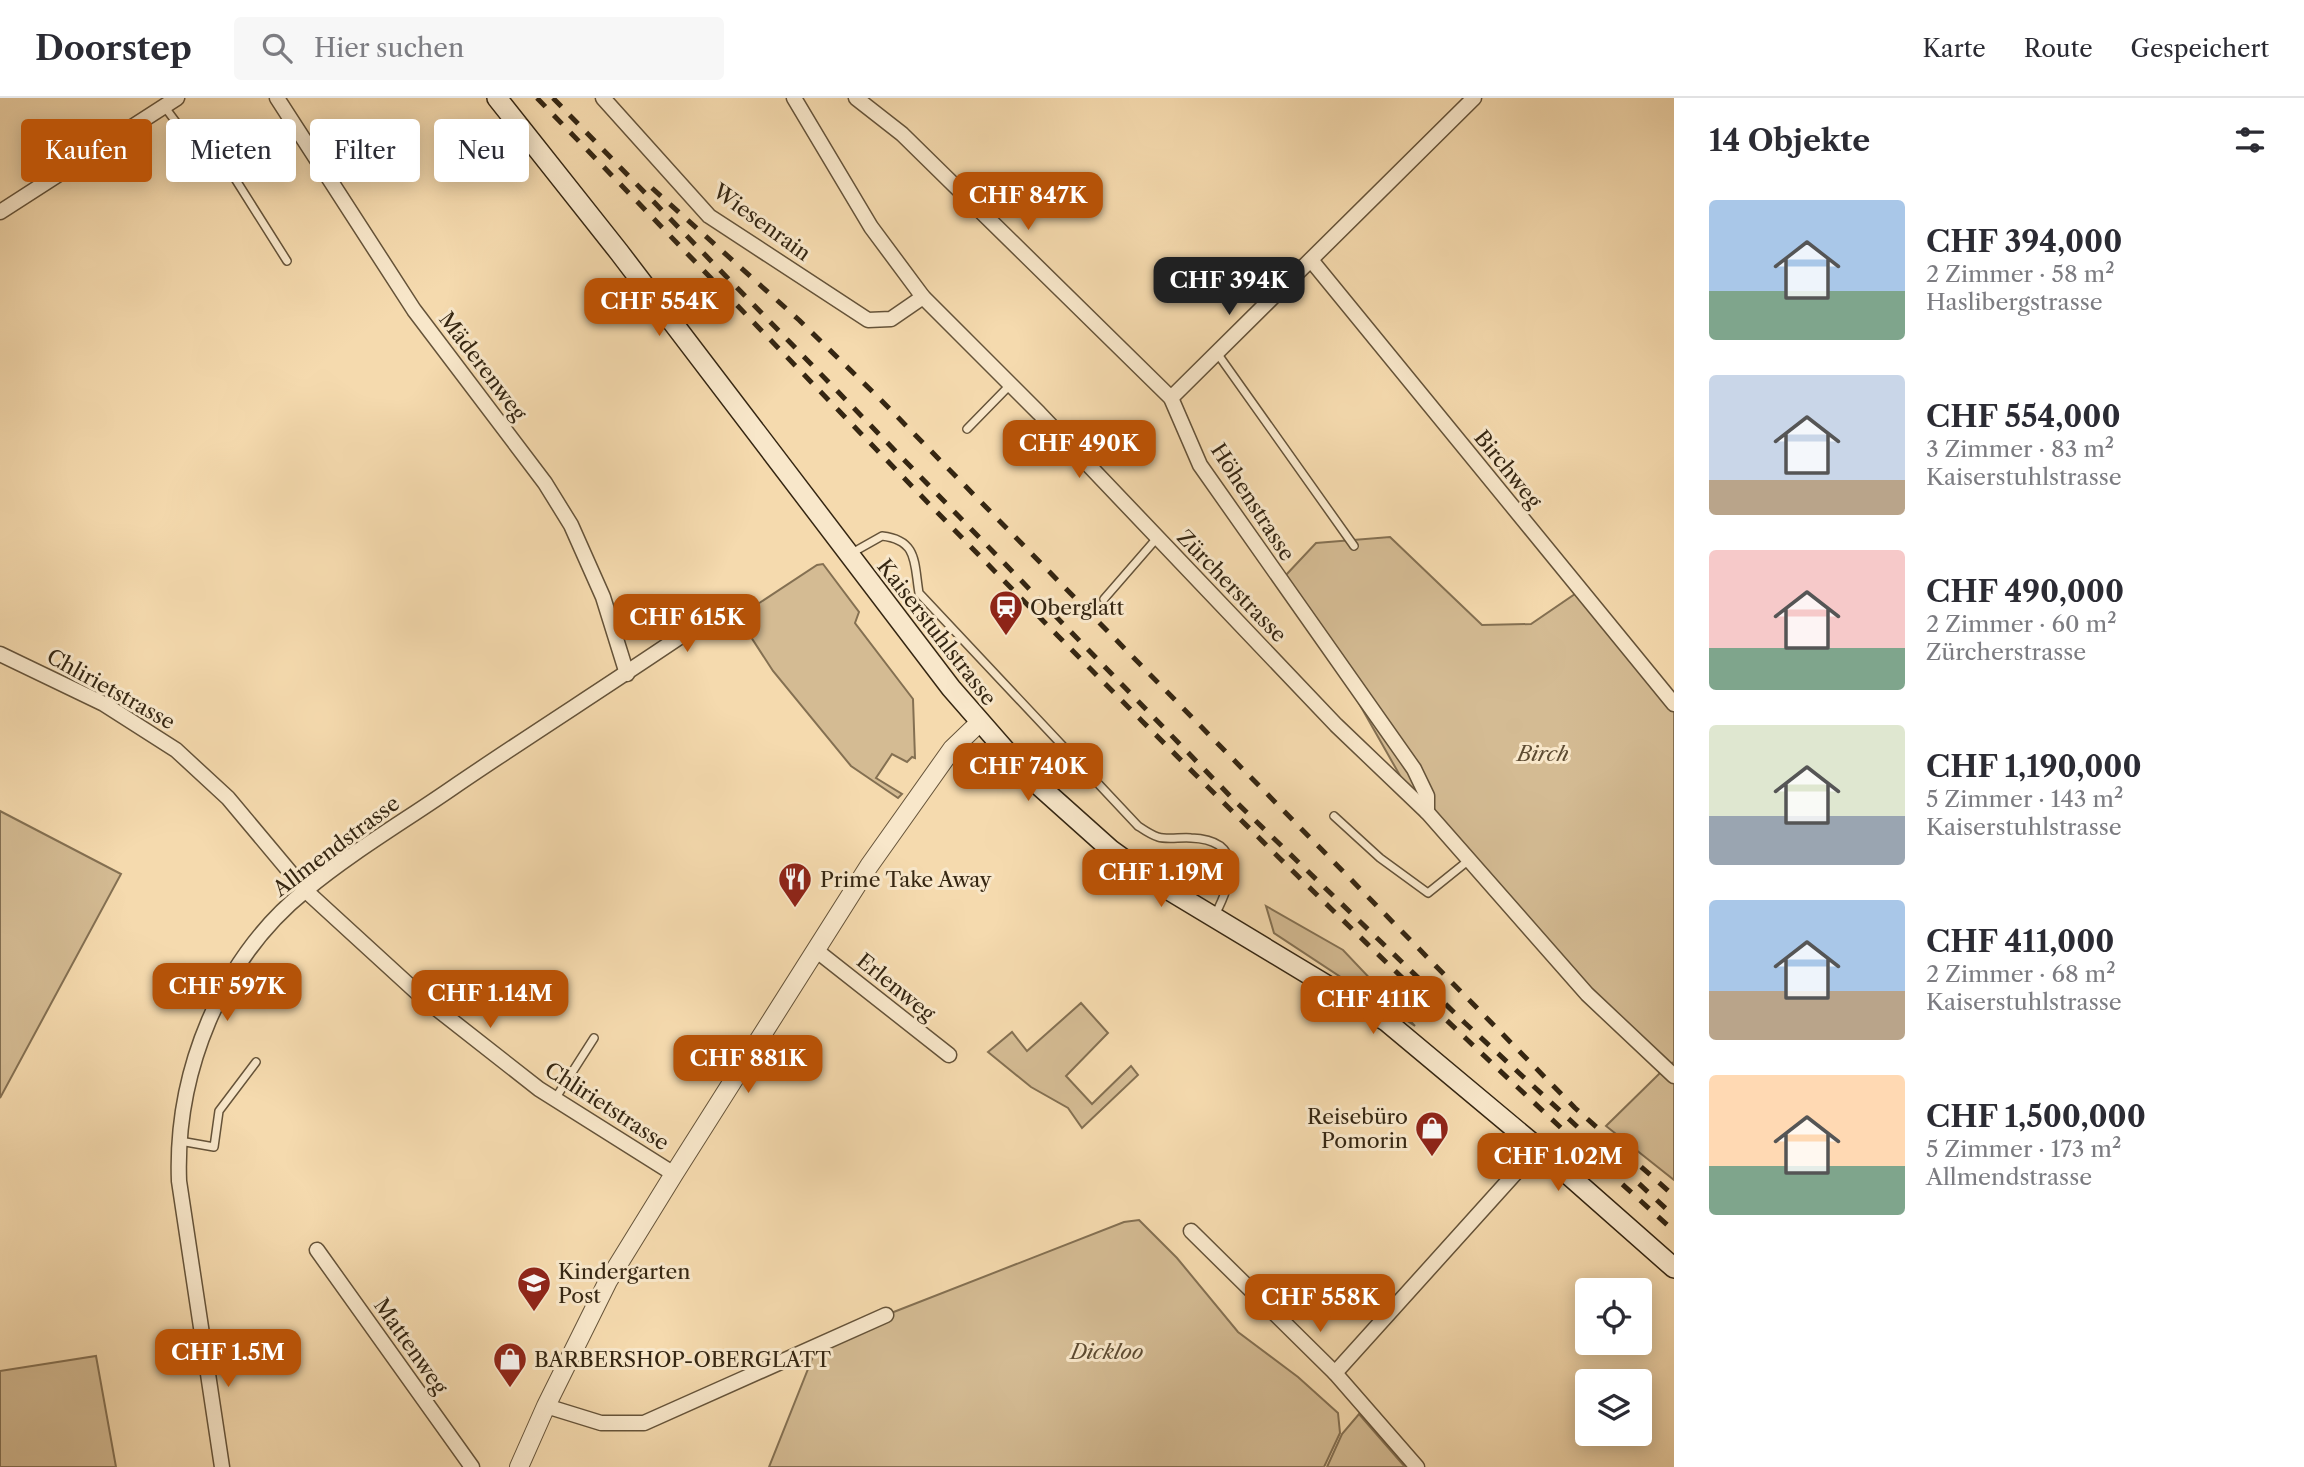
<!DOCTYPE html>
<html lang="de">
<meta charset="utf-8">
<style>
body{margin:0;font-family:"Libre Caslon Text",serif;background:#f7f7f7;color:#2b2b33;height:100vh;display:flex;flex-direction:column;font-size:26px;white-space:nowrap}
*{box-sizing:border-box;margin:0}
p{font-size:23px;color:#7c7c81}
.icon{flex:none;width:38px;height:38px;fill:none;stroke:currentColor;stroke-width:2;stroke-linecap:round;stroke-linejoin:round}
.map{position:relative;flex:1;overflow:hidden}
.side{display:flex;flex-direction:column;background:#fff;width:630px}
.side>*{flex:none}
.top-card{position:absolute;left:21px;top:21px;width:665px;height:63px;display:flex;gap:14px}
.fabs{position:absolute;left:1575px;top:1180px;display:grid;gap:14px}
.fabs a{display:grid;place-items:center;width:77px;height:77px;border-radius:7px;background:#fff;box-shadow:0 4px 18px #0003;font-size:35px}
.price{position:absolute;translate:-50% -60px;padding:0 16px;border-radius:14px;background:#b45309;color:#fff;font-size:23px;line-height:46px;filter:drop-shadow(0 2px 4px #0008)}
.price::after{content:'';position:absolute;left:50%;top:42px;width:21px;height:16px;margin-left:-10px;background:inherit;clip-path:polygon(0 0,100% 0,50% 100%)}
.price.active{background:#222;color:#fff}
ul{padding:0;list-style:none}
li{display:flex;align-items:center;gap:21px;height:175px;padding:0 35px}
li span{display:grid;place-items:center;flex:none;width:196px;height:140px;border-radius:7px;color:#555}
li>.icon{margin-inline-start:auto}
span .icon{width:84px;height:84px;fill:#fffc;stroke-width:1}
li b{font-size:30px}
h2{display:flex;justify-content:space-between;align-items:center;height:84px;padding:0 35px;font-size:30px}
.pill{padding:0 24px;border-radius:7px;background:#fff;box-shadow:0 4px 18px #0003;font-size:24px;line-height:63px}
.pill.active{background:#b45309;color:#fff}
header{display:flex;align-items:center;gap:42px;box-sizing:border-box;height:98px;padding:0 35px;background:#fff;border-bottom:2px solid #e1e1e2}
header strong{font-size:33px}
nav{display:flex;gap:38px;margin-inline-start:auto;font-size:24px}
.search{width:490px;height:63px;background:#f7f7f7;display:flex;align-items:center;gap:18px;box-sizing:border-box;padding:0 24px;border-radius:7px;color:#7c7c81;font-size:26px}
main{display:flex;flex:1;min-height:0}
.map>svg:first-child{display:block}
.green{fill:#d4bb93;stroke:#847052;stroke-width:2}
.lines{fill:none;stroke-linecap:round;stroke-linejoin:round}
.service-casing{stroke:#655339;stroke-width:10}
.minor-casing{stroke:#655339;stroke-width:17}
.tertiary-casing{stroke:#655339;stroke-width:20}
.secondary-casing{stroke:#352612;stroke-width:22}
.service{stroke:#f8e7ca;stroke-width:7}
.minor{stroke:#f8e7ca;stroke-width:14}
.tertiary{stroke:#f8e7ca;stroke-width:18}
.secondary{stroke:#f8e7ca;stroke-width:19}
.rail{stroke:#352612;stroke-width:5;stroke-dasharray:12 12;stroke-linecap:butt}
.labels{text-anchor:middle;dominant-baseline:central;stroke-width:6;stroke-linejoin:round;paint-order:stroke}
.street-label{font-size:21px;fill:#352612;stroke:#f8e7ca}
.poi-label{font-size:21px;fill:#352612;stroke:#f8e7ca;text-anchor:start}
.park-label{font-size:21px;font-style:italic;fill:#5d4b32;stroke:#f8e7ca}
</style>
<header>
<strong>Doorstep</strong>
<div class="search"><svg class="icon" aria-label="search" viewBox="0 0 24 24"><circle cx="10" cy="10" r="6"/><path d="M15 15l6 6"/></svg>Hier suchen</div>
<nav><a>Karte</a><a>Route</a><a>Gespeichert</a></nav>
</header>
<main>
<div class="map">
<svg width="1674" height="1369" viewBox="0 0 1674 1369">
<rect width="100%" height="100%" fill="#f5daae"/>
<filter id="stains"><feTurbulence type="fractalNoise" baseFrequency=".00286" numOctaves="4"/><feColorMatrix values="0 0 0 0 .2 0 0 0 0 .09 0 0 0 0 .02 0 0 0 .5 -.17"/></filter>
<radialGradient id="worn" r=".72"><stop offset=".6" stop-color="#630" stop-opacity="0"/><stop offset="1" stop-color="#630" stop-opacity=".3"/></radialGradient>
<!-- green -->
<g class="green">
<polygon points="1390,439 1482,527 1531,526 1575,496 1596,512 1674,606 1674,964 1661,971 1419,711 1286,477 1316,445"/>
<polygon points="823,466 859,514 855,525 913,601 915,660 912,659 907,664 892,656 876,680 902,696 898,700 851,668 773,573 738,519 817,467"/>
<polygon points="0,713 121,776 0,1000"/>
<polygon points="1266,808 1343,852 1415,928 1274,835"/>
<polygon points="1081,905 1108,935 1066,978 1092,1006 1131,968 1138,977 1082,1030 1068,1010 1031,989 988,954 1012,934 1027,953"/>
<polygon points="1674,966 1674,1082 1606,1028 1661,974"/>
<polygon points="1139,1122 1177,1160 1238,1234 1298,1279 1338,1315 1340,1335 1324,1369 769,1369 814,1256 886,1217 1124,1124"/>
<polygon points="96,1258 116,1369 0,1369 0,1273"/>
<polygon points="1359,1316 1405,1369 1327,1369 1342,1336"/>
</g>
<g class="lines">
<!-- service casing -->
<g class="service-casing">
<g id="service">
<polyline points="164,8 213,74 234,79 287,163"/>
<polyline points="1217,255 1354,448"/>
<polyline points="967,331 1010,287"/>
<path d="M 850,456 L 882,438 C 918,442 914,465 919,495 L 1138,728 C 1144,732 1151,737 1158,739 C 1167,742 1181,739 1191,740 C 1246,742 1232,784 1215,817"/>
<polyline points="1104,501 1157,440"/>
<polyline points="1334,718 1380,760 1428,795 1469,762"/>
<polyline points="555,1001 594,940"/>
<polyline points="180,1043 214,1049 219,1013 256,964"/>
</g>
</g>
<!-- minor casing -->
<g class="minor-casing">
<g id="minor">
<polyline points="277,0 414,212 545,385 571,427 603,499 627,576"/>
<polyline points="603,0 709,118 868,222 891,221 923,199"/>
<polyline points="794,0 871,129 923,199 1039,315 1336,627 1427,714 1587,896 1674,978"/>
<polyline points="856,0 902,36 1171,300 1200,367 1414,671 1427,698 1427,714"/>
<polyline points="0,114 177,0"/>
<polyline points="1311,162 1674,606"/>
<polyline points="1171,300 1474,0"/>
<polyline points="0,556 104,606 176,652 228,700 305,792 423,900 539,991 674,1076"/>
<polyline points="817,853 949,957"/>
<polyline points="1191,1133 1335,1275 1417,1369"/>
<polyline points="317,1152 472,1369"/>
<polyline points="1335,1275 1538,1050"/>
<polyline points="546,1308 601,1325 644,1325 886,1217"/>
<path d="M 222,1369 L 179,1083 C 175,975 220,861 306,792 C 353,753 408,721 458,686 C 548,625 639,568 728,506"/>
</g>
</g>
<!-- tertiary casing -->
<g class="tertiary-casing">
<polyline id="tertiary" points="519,1369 546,1308 608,1183 674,1076 869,768 952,651 979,625"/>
</g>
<!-- secondary casing -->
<g class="secondary-casing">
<polyline id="secondary" points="497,0 619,154 951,590 1026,676 1111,752 1154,783 1386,923 1538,1050 1674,1170"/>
</g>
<!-- service -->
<use href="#service" class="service"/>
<!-- minor -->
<use href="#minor" class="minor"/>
<!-- tertiary -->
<use href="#tertiary" class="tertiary"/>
<!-- secondary -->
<use href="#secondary" class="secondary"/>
<!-- rail -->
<g class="rail">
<path d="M 537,0 C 910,385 1276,775 1674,1133"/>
<polyline points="553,0 1234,702 1465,925 1674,1118"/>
<polyline points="652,90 799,222 880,301 1575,1010 1674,1098"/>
</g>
</g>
<!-- icons -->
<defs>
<g id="station-pin" transform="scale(1.75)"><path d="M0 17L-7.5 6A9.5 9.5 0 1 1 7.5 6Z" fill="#8f2418" stroke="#f8e7ca"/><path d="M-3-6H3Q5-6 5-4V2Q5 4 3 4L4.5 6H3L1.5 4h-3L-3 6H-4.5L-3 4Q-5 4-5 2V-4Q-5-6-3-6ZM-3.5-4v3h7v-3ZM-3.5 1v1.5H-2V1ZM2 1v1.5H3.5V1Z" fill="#fff"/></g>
<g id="restaurant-pin" transform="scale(1.75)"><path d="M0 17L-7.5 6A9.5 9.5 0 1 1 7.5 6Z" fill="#8f2418" stroke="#f8e7ca"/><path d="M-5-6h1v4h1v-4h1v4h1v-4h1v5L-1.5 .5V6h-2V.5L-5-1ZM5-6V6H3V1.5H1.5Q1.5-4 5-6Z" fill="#fff"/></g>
<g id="shop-pin" transform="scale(1.75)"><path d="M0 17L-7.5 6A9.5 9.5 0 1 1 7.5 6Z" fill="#8f2418" stroke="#f8e7ca"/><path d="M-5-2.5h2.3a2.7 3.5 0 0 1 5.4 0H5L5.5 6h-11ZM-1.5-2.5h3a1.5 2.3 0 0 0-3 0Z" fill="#fff"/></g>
<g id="school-pin" transform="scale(1.75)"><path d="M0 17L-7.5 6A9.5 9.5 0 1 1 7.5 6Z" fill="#8f2418" stroke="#f8e7ca"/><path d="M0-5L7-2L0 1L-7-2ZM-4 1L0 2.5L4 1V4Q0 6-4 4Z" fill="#fff"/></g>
</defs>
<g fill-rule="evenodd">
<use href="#station-pin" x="1006" y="509"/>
<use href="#restaurant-pin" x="795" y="781"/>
<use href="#shop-pin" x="1432" y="1030"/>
<use href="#school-pin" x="534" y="1185"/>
<use href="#shop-pin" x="510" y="1261"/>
</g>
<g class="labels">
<!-- street labels -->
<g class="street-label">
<text transform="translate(762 124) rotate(36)">Wiesenrain</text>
<text transform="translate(483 268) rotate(53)">Mäderenweg</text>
<text transform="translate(1508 371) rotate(51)">Birchweg</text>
<text transform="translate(1253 404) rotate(57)">Höhenstrasse</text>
<text transform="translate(1232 488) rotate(46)">Zürcherstrasse</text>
<text transform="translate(937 534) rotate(52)">Kaiserstuhlstrasse</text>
<text transform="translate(111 591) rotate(29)">Chlirietstrasse</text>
<text transform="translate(336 748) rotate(-37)">Allmendstrasse</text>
<text transform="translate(896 889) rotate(39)">Erlenweg</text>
<text transform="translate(607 1008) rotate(33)">Chlirietstrasse</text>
<text transform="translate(411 1248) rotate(55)">Mattenweg</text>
</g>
<!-- poi labels -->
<g class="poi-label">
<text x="1030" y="509">Oberglatt</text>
<text x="820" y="781">Prime Take Away</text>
<text x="1408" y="1018" text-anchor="end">Reisebüro<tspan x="1408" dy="24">Pomorin</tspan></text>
<text x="558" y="1173">Kindergarten<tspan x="558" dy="24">Post</tspan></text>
<text x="534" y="1261">BARBERSHOP-OBERGLATT</text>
</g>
<!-- park labels -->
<g class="park-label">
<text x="1543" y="655">Birch</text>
<text x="1107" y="1253">Dickloo</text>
</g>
</g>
<rect width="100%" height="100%" filter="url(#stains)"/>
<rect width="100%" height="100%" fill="url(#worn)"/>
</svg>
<div class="fabs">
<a><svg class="icon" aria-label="locate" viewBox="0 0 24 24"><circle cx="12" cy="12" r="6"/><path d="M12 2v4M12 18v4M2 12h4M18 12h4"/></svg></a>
<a><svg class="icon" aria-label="layers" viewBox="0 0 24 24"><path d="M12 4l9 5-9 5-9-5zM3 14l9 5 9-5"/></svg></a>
</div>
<b class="price" style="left:1028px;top:134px">CHF 847K</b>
<b class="price active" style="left:1229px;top:219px">CHF 394K</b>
<b class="price" style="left:659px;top:240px">CHF 554K</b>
<b class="price" style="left:1079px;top:382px">CHF 490K</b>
<b class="price" style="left:687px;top:556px">CHF 615K</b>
<b class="price" style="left:1028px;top:705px">CHF 740K</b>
<b class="price" style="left:1161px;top:811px">CHF 1.19M</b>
<b class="price" style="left:227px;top:925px">CHF 597K</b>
<b class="price" style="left:490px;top:932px">CHF 1.14M</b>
<b class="price" style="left:1373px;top:938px">CHF 411K</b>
<b class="price" style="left:748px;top:997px">CHF 881K</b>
<b class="price" style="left:1558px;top:1095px">CHF 1.02M</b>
<b class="price" style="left:1320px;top:1236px">CHF 558K</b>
<b class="price" style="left:228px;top:1291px">CHF 1.5M</b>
<div class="top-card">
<a class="pill active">Kaufen</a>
<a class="pill">Mieten</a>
<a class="pill">Filter</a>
<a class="pill">Neu</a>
</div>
</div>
<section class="side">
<h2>14 Objekte<svg class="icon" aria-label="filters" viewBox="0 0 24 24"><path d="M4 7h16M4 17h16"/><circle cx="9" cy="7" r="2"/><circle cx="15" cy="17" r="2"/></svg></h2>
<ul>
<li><span style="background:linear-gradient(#a9c7e8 65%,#7fa58c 0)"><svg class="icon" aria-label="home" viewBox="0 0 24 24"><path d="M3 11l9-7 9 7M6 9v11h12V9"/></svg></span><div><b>CHF 394,000</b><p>2 Zimmer · 58 m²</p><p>Haslibergstrasse</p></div></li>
<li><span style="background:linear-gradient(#c9d6e8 75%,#b9a48a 0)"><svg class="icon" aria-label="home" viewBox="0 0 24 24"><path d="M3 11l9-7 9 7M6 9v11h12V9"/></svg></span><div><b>CHF 554,000</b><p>3 Zimmer · 83 m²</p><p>Kaiserstuhlstrasse</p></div></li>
<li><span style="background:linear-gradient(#f6c9c9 70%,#7fa58c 0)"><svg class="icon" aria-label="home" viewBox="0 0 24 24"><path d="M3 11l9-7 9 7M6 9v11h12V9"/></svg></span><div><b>CHF 490,000</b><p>2 Zimmer · 60 m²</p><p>Zürcherstrasse</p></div></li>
<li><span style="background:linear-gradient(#dfe7d0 65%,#9aa5b1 0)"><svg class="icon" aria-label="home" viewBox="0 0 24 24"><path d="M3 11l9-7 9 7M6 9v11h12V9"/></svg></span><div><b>CHF 1,190,000</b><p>5 Zimmer · 143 m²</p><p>Kaiserstuhlstrasse</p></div></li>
<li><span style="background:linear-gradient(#a9c7e8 65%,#b9a48a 0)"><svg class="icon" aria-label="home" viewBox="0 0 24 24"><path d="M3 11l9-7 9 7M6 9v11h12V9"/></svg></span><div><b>CHF 411,000</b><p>2 Zimmer · 68 m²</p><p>Kaiserstuhlstrasse</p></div></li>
<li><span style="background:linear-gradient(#ffd9b3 65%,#7fa58c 0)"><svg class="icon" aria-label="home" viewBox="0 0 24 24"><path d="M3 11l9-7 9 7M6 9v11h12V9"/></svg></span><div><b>CHF 1,500,000</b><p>5 Zimmer · 173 m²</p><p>Allmendstrasse</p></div></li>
</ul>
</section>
</main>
